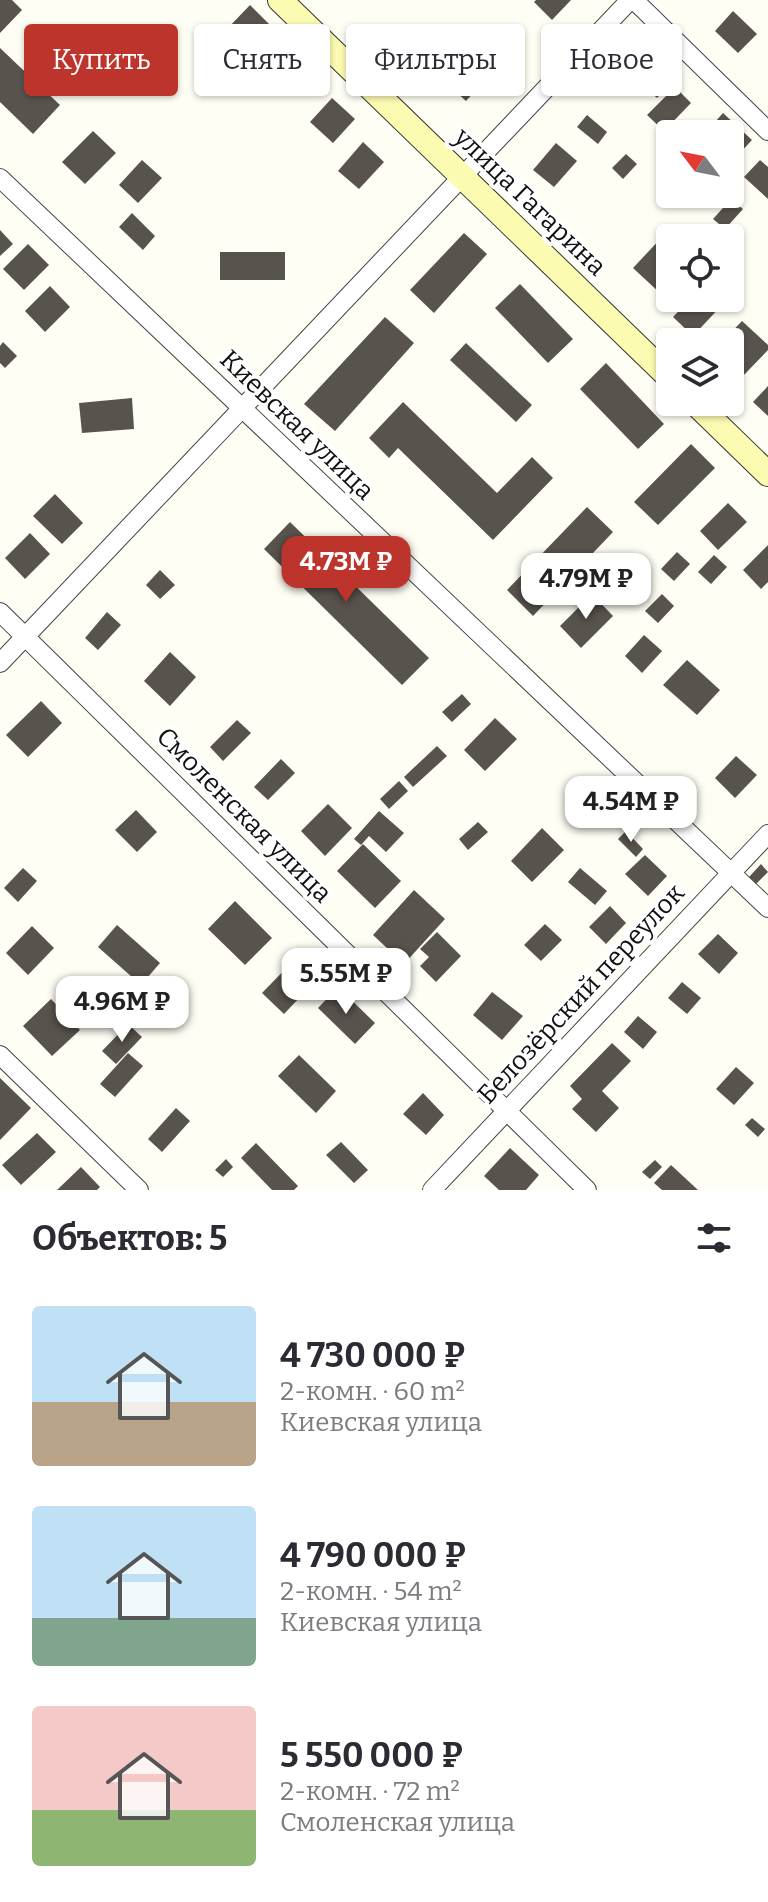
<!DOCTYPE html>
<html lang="ru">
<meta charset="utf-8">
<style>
body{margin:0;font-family:Bitter,serif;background:#f7f7f7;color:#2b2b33;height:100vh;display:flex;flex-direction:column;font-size:30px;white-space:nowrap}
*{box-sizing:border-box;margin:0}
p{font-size:26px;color:#7c7c81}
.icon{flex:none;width:44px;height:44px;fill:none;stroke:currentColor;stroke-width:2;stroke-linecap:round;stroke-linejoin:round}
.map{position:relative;height:1190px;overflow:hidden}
.panel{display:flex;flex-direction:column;background:#fff;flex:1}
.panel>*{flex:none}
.banner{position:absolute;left:24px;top:24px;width:720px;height:72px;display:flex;gap:16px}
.needle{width:52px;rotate:302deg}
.fabs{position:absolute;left:656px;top:120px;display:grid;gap:16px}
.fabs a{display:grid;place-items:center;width:88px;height:88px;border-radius:8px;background:#fff;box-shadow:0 2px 6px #0004;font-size:40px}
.price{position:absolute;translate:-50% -68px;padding:0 18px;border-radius:16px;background:#fff;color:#222;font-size:26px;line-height:52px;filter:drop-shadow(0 2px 4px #0008)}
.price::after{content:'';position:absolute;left:50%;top:48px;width:24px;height:18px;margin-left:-12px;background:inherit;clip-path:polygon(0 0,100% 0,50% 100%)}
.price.active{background:#bd342c;color:#fff}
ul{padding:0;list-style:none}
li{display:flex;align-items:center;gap:24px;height:200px;padding:0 32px}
li span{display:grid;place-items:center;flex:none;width:224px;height:160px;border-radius:8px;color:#555}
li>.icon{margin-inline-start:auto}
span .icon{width:96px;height:96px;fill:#fffc;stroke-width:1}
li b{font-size:34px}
h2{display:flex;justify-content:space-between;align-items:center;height:96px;padding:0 32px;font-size:34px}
.pill{padding:0 28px;border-radius:8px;background:#fff;box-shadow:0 2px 6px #0004;font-size:28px;line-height:72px}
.pill.active{background:#bd342c;color:#fff}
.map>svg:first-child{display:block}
.building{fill:#59534d}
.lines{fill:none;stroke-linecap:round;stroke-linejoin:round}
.street-casing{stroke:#444;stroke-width:20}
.secondary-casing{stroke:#333;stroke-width:26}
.street{stroke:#fff;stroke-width:18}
.secondary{stroke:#fcfbb2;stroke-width:24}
.labels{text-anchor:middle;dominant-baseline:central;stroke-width:8;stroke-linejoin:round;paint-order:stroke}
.street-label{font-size:26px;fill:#111;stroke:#fff}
</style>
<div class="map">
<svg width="768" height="1190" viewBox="0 0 768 1190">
<rect width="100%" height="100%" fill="#fffef4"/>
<!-- building -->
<g class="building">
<polygon points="0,0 12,0 22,10 0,33"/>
<polygon points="536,0 571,0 552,20 534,2"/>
<polygon points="250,5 272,27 224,77 201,56"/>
<polygon points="733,11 757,34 738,53 715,31"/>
<polygon points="438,31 489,76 466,101 416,56"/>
<polygon points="630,36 648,51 625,77 607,59"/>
<polygon points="0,48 60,105 33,134 0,102"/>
<polygon points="591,56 602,67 584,87 573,76"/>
<polygon points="664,68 675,79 657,98 646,88"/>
<polygon points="675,87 691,103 664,131 647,115"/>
<polygon points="332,98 355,119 333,143 310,122"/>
<polygon points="723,113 752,140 736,157 730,152 730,134 711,134 707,131"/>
<polygon points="587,115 607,132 598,144 577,127"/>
<polygon points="93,131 116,153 85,184 62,162"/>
<polygon points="363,142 384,162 359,189 338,171"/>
<polygon points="556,143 577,161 554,187 533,170"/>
<polygon points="626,154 637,164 623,179 612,168"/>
<polygon points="142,160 162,178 138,203 119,185"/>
<polygon points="760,160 768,167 768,199 744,177"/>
<polygon points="731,199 743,209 725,229 713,219"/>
<polygon points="132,213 155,236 143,250 119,227"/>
<polygon points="0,230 13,244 0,256"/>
<polygon points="464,233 487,254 434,313 410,290"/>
<polygon points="663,236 670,244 670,285 661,294 633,268"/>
<polygon points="28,244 49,265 24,290 3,269"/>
<rect x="220" y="252" width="65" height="28"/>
<polygon points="520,284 573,339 548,363 495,308"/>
<polygon points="50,286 70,307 45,332 25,311"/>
<polygon points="691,298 717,298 723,304 693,336 673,317"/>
<polygon points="385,317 414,343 335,431 304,404"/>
<polygon points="742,321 768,345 768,350 741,378 730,368 730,342 722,342"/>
<polygon points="3,342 17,356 5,368 0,363 0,346"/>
<polygon points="466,343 532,405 516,422 450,360"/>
<polygon points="606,363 664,424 638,449 580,389"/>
<polygon points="768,386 768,416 753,402"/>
<polygon points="132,398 134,429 82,433 79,403"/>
<polygon points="403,402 497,493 532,457 553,478 493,540 398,448 389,458 369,438"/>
<polygon points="691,444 715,468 658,525 634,502"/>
<polygon points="55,494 83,523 62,544 33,516"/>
<polygon points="728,503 747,522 718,550 700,531"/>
<polygon points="587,507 613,532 533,616 507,590"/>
<polygon points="290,522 429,658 402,685 264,549"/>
<polygon points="30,533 50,554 25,579 5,558"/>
<polygon points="768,545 768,582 761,589 743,570"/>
<polygon points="677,552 690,564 674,581 661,569"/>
<polygon points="714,555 727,567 711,584 698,572"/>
<polygon points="160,570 175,585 160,599 146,585"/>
<polygon points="592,594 613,616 581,648 560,626"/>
<polygon points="662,594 674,606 658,623 645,611"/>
<polygon points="107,612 121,625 98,650 85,638"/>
<polygon points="644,635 662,651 642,673 625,656"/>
<polygon points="170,652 196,677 170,706 144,681"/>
<polygon points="687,660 720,690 697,715 663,685"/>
<polygon points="462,694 471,704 452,722 442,712"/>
<polygon points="41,701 62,723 28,757 6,735"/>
<polygon points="495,718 517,739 485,771 464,750"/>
<polygon points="237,720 251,733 223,761 210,747"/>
<polygon points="437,746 447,756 413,787 404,777"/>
<polygon points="736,756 757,775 735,798 715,778"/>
<polygon points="281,759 295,773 268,800 254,787"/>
<polygon points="399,781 408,791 389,809 380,799"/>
<polygon points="328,804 352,828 325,856 301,831"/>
<polygon points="136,810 157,832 137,852 115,830"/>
<polygon points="379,811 404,833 386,852 369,836 361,845 354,839"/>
<polygon points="478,822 488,832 468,850 459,839"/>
<polygon points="542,828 564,850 532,882 511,861"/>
<polygon points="626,831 643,849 636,857 618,839"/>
<polygon points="363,844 401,881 375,908 337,871"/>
<polygon points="645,855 667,876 648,896 625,874"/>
<polygon points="761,864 768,872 756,884 749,877"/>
<polygon points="23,868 37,881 18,902 4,888"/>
<polygon points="580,868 607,891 595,905 568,882"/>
<polygon points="414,890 445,919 404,964 373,935"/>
<polygon points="235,901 272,938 245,965 208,929"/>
<polygon points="610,906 626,923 606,944 589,927"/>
<polygon points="545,924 562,940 541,961 524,945"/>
<polygon points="117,925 160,963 141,985 98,947"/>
<polygon points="32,926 54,948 28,975 6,953"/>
<polygon points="437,932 461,956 436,982 420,966 429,957 420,949"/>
<polygon points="718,934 738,953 719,974 698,954"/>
<polygon points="299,955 321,975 284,1014 262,993"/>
<polygon points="682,982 701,998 687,1014 668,998"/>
<polygon points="338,987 375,1023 355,1044 318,1008"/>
<polygon points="492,992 523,1016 502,1040 473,1015"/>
<polygon points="51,999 80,1030 52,1056 23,1026"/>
<polygon points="638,1016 657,1032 643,1049 624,1032"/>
<polygon points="128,1024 142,1037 116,1064 102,1051"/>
<polygon points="612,1043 631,1061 602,1091 619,1108 596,1132 572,1109 582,1099 570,1086"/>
<polygon points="128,1053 143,1066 115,1097 100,1084"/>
<polygon points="299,1055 336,1091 316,1113 278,1076"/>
<polygon points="736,1067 754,1083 734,1105 716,1089"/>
<polygon points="0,1078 31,1108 0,1140"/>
<polygon points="423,1093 444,1115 426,1135 403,1114"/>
<polygon points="176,1108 190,1121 162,1152 148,1139"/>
<polygon points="752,1118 765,1129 758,1137 745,1125"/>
<polygon points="37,1133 56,1152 21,1185 2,1165"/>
<polygon points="341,1142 368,1170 354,1183 326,1155"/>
<polygon points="256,1143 298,1186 294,1190 272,1190 241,1158"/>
<polygon points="510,1148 539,1175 526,1190 499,1190 484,1176"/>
<polygon points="226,1159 233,1167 223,1177 215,1170"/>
<polygon points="655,1160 662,1167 650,1179 642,1172"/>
<polygon points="671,1165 698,1190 662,1190 654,1183"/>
<polygon points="81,1167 100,1187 97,1190 57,1190"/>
</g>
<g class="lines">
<!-- street casing -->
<g class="street-casing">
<g id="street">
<polyline points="634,0 768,131"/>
<polyline points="0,178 768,908"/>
<polyline points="0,612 587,1190"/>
<polyline points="0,663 630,0"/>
<polyline points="0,1055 139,1190"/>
<polyline points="432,1190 768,834"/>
</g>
</g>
<!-- secondary casing -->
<g class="secondary-casing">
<g id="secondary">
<polyline points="280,0 670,378"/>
<polyline points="694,402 768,474"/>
</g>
</g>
<!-- street -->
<use href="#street" class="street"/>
<!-- secondary -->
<use href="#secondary" class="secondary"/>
</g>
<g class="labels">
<!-- street labels -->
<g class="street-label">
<text transform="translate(530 202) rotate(44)">улица Гагарина</text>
<text transform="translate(297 425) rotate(44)">Киевская улица</text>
<text transform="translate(244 815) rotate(45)">Смоленская улица</text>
<text transform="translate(581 994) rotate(-47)">Белозёрский переулок</text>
</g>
</g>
</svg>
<div class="fabs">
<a><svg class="needle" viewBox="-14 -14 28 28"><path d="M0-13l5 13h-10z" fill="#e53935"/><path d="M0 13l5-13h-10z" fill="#7c7c81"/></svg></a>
<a><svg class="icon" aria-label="locate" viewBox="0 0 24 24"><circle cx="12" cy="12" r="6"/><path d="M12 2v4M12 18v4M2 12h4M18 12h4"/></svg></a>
<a><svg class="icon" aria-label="layers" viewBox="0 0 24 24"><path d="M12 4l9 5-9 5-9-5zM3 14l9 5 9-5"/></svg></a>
</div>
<b class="price active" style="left:346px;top:604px">4.73M ₽</b>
<b class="price" style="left:586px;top:621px">4.79M ₽</b>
<b class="price" style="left:631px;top:844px">4.54M ₽</b>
<b class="price" style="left:346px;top:1016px">5.55M ₽</b>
<b class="price" style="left:122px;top:1044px">4.96M ₽</b>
<div class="banner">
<a class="pill active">Купить</a>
<a class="pill">Снять</a>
<a class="pill">Фильтры</a>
<a class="pill">Новое</a>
</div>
</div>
<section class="panel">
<h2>Объектов: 5<svg class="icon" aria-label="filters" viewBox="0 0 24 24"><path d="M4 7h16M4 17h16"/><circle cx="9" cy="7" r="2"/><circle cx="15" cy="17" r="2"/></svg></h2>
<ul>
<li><span style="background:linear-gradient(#bfe0f5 60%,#b9a48a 0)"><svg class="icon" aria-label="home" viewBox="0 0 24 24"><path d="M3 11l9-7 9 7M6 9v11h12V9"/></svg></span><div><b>4 730 000 ₽</b><p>2-комн. · 60 m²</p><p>Киевская улица</p></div></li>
<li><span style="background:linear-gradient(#bfe0f5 70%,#7fa58c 0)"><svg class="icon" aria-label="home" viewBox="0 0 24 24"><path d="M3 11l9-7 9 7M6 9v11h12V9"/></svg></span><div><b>4 790 000 ₽</b><p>2-комн. · 54 m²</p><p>Киевская улица</p></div></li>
<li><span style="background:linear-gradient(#f6c9c9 65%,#8fb573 0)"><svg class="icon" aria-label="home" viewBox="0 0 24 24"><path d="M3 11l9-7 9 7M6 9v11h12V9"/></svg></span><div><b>5 550 000 ₽</b><p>2-комн. · 72 m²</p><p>Смоленская улица</p></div></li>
</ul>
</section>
